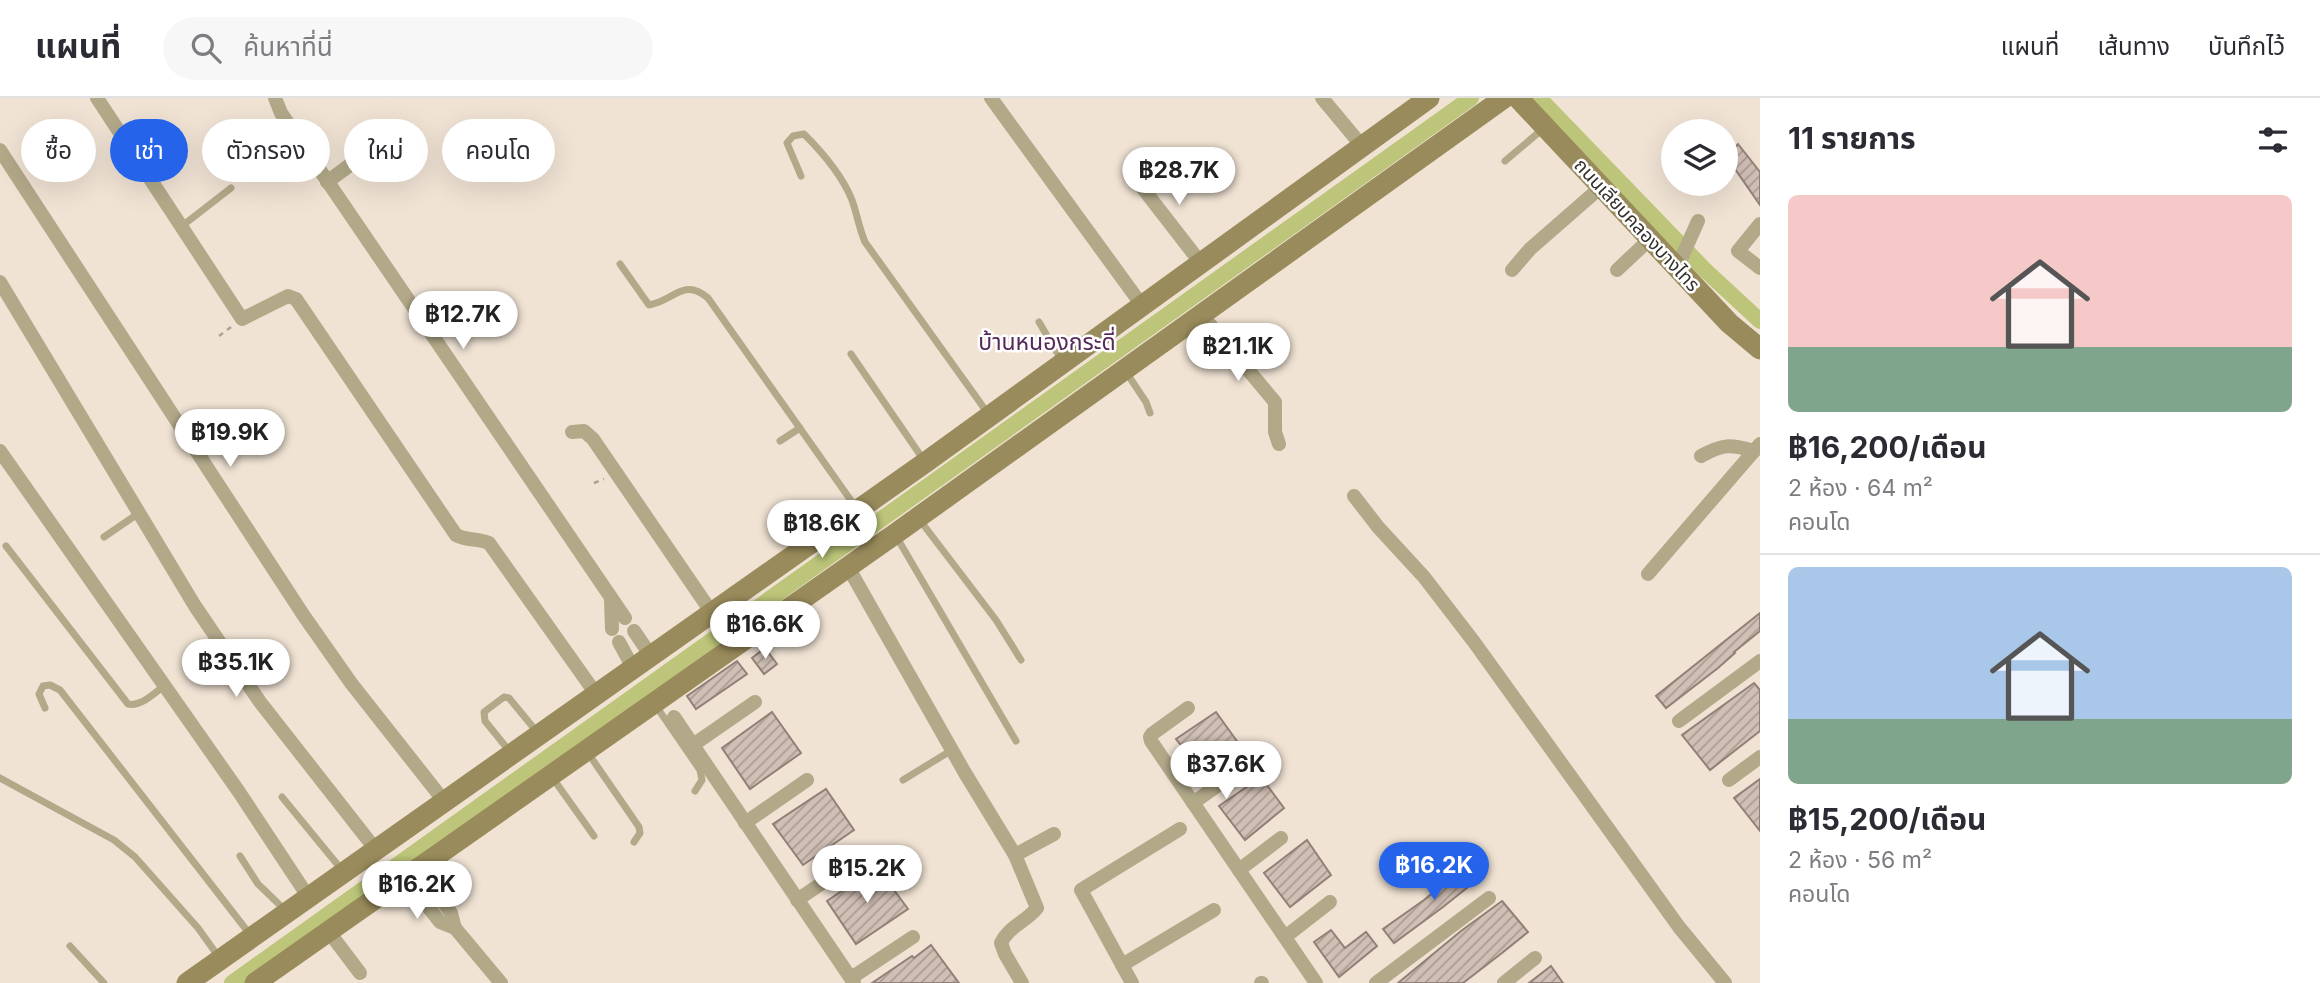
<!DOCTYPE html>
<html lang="th">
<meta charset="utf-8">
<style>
body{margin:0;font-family:Inter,"Noto Sans Thai",sans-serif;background:#f7f7f7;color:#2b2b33;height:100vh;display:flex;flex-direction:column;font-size:26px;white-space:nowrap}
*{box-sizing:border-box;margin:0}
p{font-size:23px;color:#7c7c81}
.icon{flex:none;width:38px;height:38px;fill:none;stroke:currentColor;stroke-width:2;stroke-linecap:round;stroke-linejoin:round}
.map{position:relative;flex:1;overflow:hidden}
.sheet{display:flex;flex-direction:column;background:#fff;width:560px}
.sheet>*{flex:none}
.banner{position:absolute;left:21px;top:21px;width:665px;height:63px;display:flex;gap:14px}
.fabs{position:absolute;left:1661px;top:21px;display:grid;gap:14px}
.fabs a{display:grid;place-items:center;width:77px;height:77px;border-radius:50%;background:#fff;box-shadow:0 7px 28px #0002;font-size:35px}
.price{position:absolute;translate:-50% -60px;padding:0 16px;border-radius:24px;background:#fff;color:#222;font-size:23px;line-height:46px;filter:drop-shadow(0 2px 4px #0008)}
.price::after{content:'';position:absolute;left:50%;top:42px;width:21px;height:16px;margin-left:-10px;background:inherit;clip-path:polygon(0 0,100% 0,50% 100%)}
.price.selected{background:#2563eb;color:#fff}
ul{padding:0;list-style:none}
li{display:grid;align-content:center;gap:14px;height:371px;padding:0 28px}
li+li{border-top:2px solid #e1e1e2}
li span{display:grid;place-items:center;height:217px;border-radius:10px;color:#555}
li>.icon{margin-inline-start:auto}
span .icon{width:126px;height:126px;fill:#fffc;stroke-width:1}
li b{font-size:30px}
h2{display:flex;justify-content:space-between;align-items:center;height:84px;padding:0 28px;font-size:30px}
.chip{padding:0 24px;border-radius:32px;background:#fff;box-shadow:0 7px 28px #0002;font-size:24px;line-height:63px}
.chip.selected{background:#2563eb;color:#fff}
header{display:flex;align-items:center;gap:42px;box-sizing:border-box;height:98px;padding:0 35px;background:#fff;border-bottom:2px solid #e1e1e2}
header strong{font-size:33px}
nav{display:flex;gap:38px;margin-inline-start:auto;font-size:24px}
.search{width:490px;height:63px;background:#f7f7f7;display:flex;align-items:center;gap:18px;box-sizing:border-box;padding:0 24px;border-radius:38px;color:#7c7c81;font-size:26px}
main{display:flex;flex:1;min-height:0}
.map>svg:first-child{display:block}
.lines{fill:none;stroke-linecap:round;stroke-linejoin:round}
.canal{stroke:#bcc579;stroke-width:16}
.building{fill:url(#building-hatch);stroke:#918077;stroke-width:2}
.path{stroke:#aca297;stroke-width:2.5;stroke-dasharray:5 5;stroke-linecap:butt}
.lane{stroke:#b2a989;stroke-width:7}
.street{stroke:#b2a989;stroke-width:14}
.secondary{stroke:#998b5b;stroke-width:21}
.labels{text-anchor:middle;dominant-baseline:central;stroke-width:5;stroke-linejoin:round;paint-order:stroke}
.street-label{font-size:19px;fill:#36312c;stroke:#fff}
.quarter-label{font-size:23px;fill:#57285a;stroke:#fff}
</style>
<header>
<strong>แผนที่</strong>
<div class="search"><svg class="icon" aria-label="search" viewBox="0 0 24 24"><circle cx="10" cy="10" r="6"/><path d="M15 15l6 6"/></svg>ค้นหาที่นี่</div>
<nav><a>แผนที่</a><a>เส้นทาง</a><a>บันทึกไว้</a></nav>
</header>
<main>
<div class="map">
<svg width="1760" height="885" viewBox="0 0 1760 885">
<defs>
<pattern id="building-hatch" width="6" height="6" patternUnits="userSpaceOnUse" patternTransform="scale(1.75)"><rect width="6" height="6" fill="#d0bfb5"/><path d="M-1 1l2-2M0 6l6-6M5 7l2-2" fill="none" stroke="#aa9c93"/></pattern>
</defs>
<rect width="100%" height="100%" fill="#f0e3d4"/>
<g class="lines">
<!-- canal -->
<g class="canal">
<polyline points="1539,0 1704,171 1760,223"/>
<polyline points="232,885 1471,0"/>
</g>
</g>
<!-- building -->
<g class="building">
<polygon points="1738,46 1760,74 1760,107 1726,58"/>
<polygon points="1760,515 1760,533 1734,554 1735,555 1718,570 1666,610 1656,598"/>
<polygon points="765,550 777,566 764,576 752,560"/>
<polygon points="737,563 747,576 696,611 687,598"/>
<polygon points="1754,585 1760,592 1760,633 1710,672 1682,637"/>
<polygon points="772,614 801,655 750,691 722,650"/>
<polygon points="1216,614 1239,646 1198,677 1188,663 1191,660 1176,641"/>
<polygon points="1261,679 1284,710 1245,742 1219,708"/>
<polygon points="1760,681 1760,733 1734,700"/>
<polygon points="826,691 854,732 803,767 773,726"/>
<polygon points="1307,742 1331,777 1290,809 1264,775"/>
<polygon points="1472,763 1483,777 1443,809 1394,845 1383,831 1424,802"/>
<polygon points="877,769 908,811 856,846 827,803"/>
<polygon points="1502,803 1528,834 1502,855 1463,885 1398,885 1461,833"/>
<polygon points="1331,832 1345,850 1366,834 1377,848 1339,879 1314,844"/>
<polygon points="931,847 959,885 872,885 912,858 914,860"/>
<polygon points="1551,868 1563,885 1529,885"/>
</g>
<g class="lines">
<!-- path -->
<g class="path">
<polyline points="219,238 231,229"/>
<polyline points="594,385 604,381"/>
</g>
<!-- lane -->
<g class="lane">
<polyline points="1505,63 1544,30"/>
<path d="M 801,78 L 787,45 L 793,38 L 804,36 C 823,55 842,77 852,102 C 857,116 859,130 865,144 L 989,317"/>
<polyline points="182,128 231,90"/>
<path d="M 620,166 L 649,207 C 674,203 683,179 708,200 L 857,411"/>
<polyline points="1039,224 1062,263"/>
<polyline points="851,256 923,361"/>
<polyline points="1126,274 1146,304 1150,315"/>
<polyline points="780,343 800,330"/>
<polyline points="919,421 996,522 1021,562"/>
<polyline points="896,438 1016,643"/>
<polyline points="104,439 139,415"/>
<path d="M 6,448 L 128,606 C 141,609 154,595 164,588"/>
<polyline points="656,608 700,672 702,682 695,693"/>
<polyline points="45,610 39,596 43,588 50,587 60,592 252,839"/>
<polyline points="511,655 485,623 484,614 504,599 509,600 537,634"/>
<polyline points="588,655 639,729 640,735 634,744"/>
<polyline points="552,679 594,738"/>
<polyline points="0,680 114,742 135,759 198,830 218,858"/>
<polyline points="903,682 952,652"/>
<polyline points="282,699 342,772"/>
<polyline points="240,758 258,786 285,812"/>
<polyline points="70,848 104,885"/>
</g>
<!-- street -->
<g class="street">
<path d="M 97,0 L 242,221 L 288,198 L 296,201 L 456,437 C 467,443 477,440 489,445 L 596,596"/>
<polyline points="275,0 281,15 625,520"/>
<polyline points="991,0 1141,206"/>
<polyline points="1322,0 1362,48"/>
<polyline points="0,52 304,518 351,585 444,703"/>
<polyline points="1131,75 1200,164"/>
<polyline points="327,84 377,47"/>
<polyline points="1760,126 1738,153 1760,170"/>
<polyline points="1677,170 1698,123"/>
<polyline points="1512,172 1530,151 1601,89"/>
<polyline points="1617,172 1650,141"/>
<polyline points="0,184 195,508 260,604 376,752"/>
<polyline points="1202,217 1275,304 1275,334 1279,346"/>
<polyline points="572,334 584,333 593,341 712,515"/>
<polyline points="0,353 239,694 309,800"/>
<path d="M 1701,358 C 1723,346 1730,346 1754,353"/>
<polyline points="1354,398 1378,429 1424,479 1474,544 1679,829 1725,885"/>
<path d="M 848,469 L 965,675 L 1015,757 L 1037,810 C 1026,824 1009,828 1001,845 L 1005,856 L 1022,885"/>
<polyline points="1648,476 1760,346"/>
<polyline points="611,502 612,531"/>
<polyline points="634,533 651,558"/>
<polyline points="619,544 633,570"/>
<polyline points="1188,610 1152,636 1150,639 1151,643 1316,885"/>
<polyline points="674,619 854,885"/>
<polyline points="1679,623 1760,563"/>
<polyline points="693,647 755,604"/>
<polyline points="1729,682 1760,659"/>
<polyline points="1193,705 1239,672"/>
<polyline points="745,725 807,682"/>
<polyline points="1015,757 1054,736"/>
<polyline points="419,771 451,815 455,830 501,885"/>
<polyline points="1239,772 1281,740"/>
<polyline points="406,781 440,824 455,830"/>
<polyline points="797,802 861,759"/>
<polyline points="329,834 360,875"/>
<polyline points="1285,839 1330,804"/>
<polyline points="1122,867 1214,812"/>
<polyline points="851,880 913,839"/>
<polyline points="1132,885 1081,792 1180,731"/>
<polyline points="1261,885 1262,885"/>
<polyline points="1376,885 1489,800"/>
<polyline points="1504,885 1535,860"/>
</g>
<!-- secondary -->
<g class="secondary">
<polyline points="1518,0 1729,225 1760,251"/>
<polyline points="187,885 926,364 1429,0"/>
<polyline points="255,885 895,436 1504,0"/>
</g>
</g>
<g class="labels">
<!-- street labels -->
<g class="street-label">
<text transform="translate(1637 127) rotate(47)">ถนนเลียบคลองบางไทร</text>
</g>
<!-- quarter labels -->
<g class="quarter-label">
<text x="1047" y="244">บ้านหนองกระดี่</text>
</g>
</g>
</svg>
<div class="fabs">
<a><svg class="icon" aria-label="layers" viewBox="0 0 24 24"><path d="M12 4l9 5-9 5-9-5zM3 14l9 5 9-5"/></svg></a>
</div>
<b class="price" style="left:1179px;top:109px">฿28.7K</b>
<b class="price" style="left:463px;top:253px">฿12.7K</b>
<b class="price" style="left:1238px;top:285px">฿21.1K</b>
<b class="price" style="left:230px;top:371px">฿19.9K</b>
<b class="price" style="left:822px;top:462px">฿18.6K</b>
<b class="price" style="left:765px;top:563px">฿16.6K</b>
<b class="price" style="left:236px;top:601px">฿35.1K</b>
<b class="price" style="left:1226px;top:703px">฿37.6K</b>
<b class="price selected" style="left:1434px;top:804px">฿16.2K</b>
<b class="price" style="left:867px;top:807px">฿15.2K</b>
<b class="price" style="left:417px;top:823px">฿16.2K</b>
<div class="banner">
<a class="chip">ซื้อ</a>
<a class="chip selected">เช่า</a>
<a class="chip">ตัวกรอง</a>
<a class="chip">ใหม่</a>
<a class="chip">คอนโด</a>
</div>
</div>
<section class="sheet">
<h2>11 รายการ<svg class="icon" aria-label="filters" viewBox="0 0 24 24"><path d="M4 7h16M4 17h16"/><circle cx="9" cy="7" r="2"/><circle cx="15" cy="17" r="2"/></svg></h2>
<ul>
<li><span style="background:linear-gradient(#f6c9c9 70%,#7fa58c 0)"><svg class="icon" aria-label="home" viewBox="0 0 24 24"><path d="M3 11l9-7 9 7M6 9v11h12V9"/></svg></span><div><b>฿16,200/เดือน</b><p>2 ห้อง · 64 m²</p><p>คอนโด</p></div></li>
<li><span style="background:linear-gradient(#a9c7e8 70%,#7fa58c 0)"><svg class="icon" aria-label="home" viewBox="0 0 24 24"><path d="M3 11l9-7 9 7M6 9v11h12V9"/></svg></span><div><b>฿15,200/เดือน</b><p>2 ห้อง · 56 m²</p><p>คอนโด</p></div></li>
</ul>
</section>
</main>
